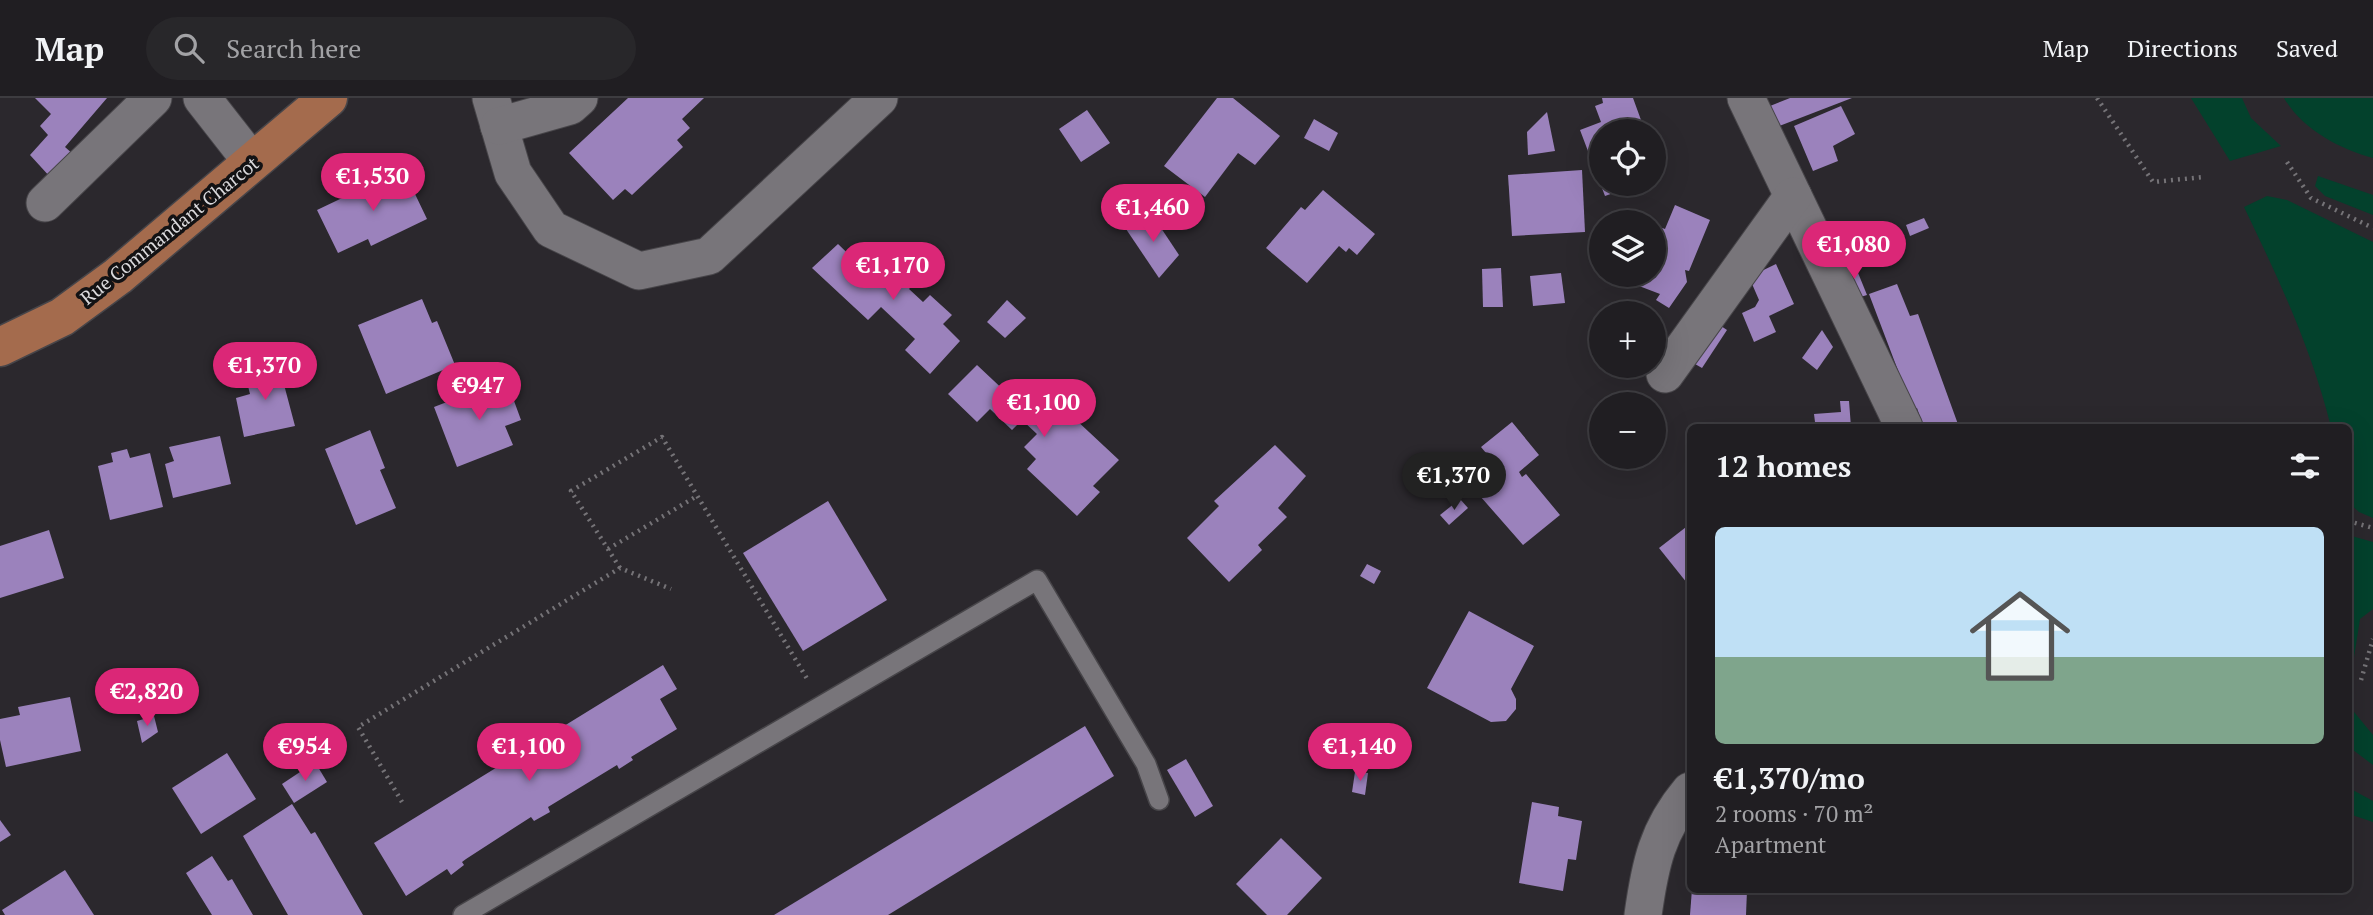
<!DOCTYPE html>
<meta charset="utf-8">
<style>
body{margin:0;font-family:"PT Serif",serif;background:#28272a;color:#f1f3f6;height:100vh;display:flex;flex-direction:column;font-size:26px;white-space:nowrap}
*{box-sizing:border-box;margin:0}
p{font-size:23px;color:#a2a2a5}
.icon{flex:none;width:38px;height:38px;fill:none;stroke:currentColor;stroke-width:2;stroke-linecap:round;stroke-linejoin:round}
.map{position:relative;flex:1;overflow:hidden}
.side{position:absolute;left:1687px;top:326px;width:665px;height:469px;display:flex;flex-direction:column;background:#201e22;border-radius:10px;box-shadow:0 7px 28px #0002,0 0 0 2px #3d3c40}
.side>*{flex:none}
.tools{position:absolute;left:1589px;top:21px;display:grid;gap:14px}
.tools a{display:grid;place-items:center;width:77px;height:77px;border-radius:50%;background:#201e22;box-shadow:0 7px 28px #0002,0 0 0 2px #3d3c40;font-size:35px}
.price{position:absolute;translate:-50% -60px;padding:0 16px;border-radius:24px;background:#db2777;color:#fff;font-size:23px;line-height:46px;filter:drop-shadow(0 2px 4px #0008)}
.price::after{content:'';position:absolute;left:50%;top:42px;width:21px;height:16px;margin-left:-10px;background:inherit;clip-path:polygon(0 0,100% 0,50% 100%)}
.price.selected{background:#222;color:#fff}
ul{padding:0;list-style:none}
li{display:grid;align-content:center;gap:14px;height:371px;padding:0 28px}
li span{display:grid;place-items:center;height:217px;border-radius:10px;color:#555}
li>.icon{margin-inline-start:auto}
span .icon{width:126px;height:126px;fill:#fffc;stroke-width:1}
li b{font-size:30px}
h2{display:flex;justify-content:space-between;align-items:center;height:84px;padding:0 28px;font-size:30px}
header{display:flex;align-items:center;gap:42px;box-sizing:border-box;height:98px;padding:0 35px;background:#201e22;border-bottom:2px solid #3d3c40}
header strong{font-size:33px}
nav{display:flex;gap:38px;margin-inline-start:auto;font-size:24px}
.search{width:490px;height:63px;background:#28272a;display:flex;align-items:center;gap:18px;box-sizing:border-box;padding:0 24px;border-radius:38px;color:#a2a2a5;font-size:26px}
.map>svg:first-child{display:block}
.green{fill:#03412c}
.building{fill:#9b82bc}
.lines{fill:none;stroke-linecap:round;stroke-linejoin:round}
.lane-casing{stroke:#474549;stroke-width:22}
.street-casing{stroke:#474549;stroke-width:39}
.primary-casing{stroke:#474549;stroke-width:41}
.path{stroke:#757377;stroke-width:4.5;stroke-dasharray:2 5;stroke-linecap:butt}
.lane{stroke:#78757a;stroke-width:19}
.street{stroke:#78757a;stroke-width:37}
.primary{stroke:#a46b4d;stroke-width:38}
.labels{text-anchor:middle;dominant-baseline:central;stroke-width:7;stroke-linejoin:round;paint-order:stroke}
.street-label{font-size:19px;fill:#dad9dc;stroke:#131214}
</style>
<header>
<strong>Map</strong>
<div class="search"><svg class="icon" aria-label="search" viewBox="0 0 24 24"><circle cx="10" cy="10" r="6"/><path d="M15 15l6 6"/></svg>Search here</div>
<nav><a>Map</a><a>Directions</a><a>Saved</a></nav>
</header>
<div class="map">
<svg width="2373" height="817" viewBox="0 0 2373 817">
<rect width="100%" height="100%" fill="#2b282d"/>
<!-- green -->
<g class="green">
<polygon points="2191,0 2242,0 2251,20 2281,48 2230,63"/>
<path d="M 2284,0 L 2373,0 L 2373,60 C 2339,51 2302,31 2284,0 Z"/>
<polygon points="2318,78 2373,97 2373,117 2325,98 2315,88"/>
<path d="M 2267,98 L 2287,102 L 2373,144 L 2373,420 L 2359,414 L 2349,405 L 2348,329 L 2331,329 C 2311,249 2279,182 2244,109 Z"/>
<polygon points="2348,437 2373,444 2373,511 2360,521 2349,591 2350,609 2373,637 2373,667 2349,649"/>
<polygon points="2349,690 2373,703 2373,724 2349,716"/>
</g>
<!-- building -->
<g class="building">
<polygon points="35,0 107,0 65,49 74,57 51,80 30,57 48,37 40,28 51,16"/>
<polygon points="628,0 704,0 682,21 690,30 677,42 683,49 632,97 625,91 613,102 569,55"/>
<polygon points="1217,0 1233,0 1280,38 1255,67 1238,55 1205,99 1164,68"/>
<polygon points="1602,0 1633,0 1645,33 1601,33 1601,86 1639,86 1605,98 1580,32 1601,24 1595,8 1603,5"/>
<polygon points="1790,0 1852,0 1774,30 1765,10"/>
<polygon points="1841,8 1855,36 1833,48 1838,63 1813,73 1794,28"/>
<polygon points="1087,12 1110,45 1081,64 1059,31"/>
<polygon points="1547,14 1555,53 1528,57 1527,34"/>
<polygon points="1314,21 1338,35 1329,53 1304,40"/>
<polygon points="403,71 427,121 371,148 368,141 338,155 317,112"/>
<polygon points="1582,72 1585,134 1512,138 1508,77"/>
<polygon points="1323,92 1375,136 1357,157 1349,150 1346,154 1339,148 1307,185 1266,150 1301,109 1305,112"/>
<polygon points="1675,107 1710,122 1689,173 1685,172 1687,184 1669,210 1656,202 1660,196 1626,183 1629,177 1654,177 1654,130 1657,128 1665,131"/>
<polygon points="1151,115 1179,157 1159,180 1126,131"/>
<polygon points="1924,120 1929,130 1910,138 1906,127"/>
<polygon points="838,146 867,174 878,162 889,172 906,155 925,173 909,191 923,204 930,197 952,217 943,226 960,243 930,276 905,252 915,241 881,209 868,222 812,170"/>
<polygon points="1854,165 1867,197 1854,201 1841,170"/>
<polygon points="1776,166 1794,206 1769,218 1776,234 1754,244 1742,215 1755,209 1759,202 1749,179"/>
<polygon points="1501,170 1503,209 1483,209 1482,171"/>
<polygon points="1561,175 1565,205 1533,208 1530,178"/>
<polygon points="1897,186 1910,218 1918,216 1959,329 1923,329 1917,310 1913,312 1869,196"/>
<polygon points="422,201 432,225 437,223 455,267 386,296 358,227"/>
<polygon points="1007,202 1026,220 1005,240 987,224"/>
<polygon points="1715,224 1727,232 1702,270 1688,262"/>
<polygon points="1822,232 1833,249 1817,272 1802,260"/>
<polygon points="278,264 295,328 244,339 236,300 250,296 244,272"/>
<polygon points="977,267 1025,312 1044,292 1119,362 1093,388 1100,394 1077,418 1027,371 1036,361 1024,349 1037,336 1022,322 1012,332 990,311 977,324 948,296"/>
<polygon points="506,281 521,322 505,328 513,347 457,369 434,309"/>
<polygon points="1840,303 1849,303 1851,329 1807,329 1806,324 1815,324 1814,316 1841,314"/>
<polygon points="1512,324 1539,357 1519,374 1522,379 1526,376 1560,417 1523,447 1466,382 1491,361 1481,349"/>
<polygon points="370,332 385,370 380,372 396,410 356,427 325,351"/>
<polygon points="220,338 231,386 173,400 165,366 174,363 169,349"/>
<polygon points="1275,347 1306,378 1278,410 1287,419 1258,447 1262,452 1229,484 1187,440 1219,408 1214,403"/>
<polygon points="127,351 130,360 150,355 163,409 110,422 98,368 113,364 111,355"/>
<polygon points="1460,401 1468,410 1449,427 1440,417"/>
<polygon points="828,403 887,502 803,553 743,455"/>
<polygon points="1690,426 1690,482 1687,485 1659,450"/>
<polygon points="49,432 64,480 0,500 0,448"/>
<polygon points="1367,466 1381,473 1374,486 1360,478"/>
<polygon points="1469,513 1534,548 1511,591 1516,601 1516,611 1506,623 1491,624 1427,590"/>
<polygon points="663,567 677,591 660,601 677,631 631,659 633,662 619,671 617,667 548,709 550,714 534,723 531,719 466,761 462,764 464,767 451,777 447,771 406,798 374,745"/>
<polygon points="70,599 81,653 6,669 0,642 0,621 20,617 18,609"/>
<polygon points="154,618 158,634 142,645 137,623"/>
<polygon points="1085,628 1114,678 888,817 774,817"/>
<polygon points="227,655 256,701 201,736 172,690"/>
<polygon points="1186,661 1213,708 1195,719 1167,672"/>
<polygon points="315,664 327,684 294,705 282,686"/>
<polygon points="1355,674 1368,675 1365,697 1352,694"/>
<polygon points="1532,704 1559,709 1558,718 1582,723 1576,762 1568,761 1563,793 1519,785"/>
<polygon points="292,706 311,736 315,734 363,817 288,817 243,738"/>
<polygon points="0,722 11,737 0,744"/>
<polygon points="1281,740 1322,780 1287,817 1267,817 1236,786"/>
<polygon points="212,758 228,783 232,781 253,817 212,817 186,775"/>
<polygon points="65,772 94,817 5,817 2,812"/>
<polygon points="1692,791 1747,792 1746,817 1690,817"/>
</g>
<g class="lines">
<!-- lane casing -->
<g class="lane-casing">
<polyline id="lane" points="463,817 1037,482 1146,666 1159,702"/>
</g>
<!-- street casing -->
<g class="street-casing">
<g id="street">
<polyline points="202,0 252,64"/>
<polyline points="491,0 513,75 551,131 639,173 709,158 879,0"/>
<polyline points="1746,0 1904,329"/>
<polyline points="499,28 570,8 579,0"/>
<polyline points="45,105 153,0"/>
<polyline points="1665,276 1793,98"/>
<path d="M 1643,817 C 1650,767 1657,732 1690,693"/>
</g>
</g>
<!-- primary casing -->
<g class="primary-casing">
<polyline id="primary" points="0,249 62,219 118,178 328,0"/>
</g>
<!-- path -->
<g class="path">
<polyline points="2097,0 2153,84 2204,79"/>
<polyline points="2287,64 2311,100 2373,130"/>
<polyline points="2348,423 2373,430"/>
<polyline points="608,451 697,398"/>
<polyline points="620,470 571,393 662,339 809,584"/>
<polyline points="2361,582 2373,541"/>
<polyline points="402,704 358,629 620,470 671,491"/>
</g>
<!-- lane -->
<use href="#lane" class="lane"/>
<!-- street -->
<use href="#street" class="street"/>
<!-- primary -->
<use href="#primary" class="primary"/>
</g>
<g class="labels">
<!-- street labels -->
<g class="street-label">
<text transform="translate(169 132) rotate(-39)">Rue Commandant Charcot</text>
</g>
</g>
</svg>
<div class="tools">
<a><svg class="icon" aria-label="locate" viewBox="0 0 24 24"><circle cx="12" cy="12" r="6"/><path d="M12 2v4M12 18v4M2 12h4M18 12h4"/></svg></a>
<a><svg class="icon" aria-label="layers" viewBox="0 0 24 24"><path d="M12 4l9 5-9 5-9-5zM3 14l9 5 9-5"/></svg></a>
<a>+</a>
<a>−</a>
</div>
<b class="price" style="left:373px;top:115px">€1,530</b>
<b class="price" style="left:1153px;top:146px">€1,460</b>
<b class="price" style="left:1854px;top:183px">€1,080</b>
<b class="price" style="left:893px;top:204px">€1,170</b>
<b class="price" style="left:265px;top:304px">€1,370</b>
<b class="price" style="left:479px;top:324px">€947</b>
<b class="price" style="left:1044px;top:341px">€1,100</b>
<b class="price selected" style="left:1454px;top:414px">€1,370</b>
<b class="price" style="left:147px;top:630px">€2,820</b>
<b class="price" style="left:305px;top:685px">€954</b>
<b class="price" style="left:529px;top:685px">€1,100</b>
<b class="price" style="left:1360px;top:685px">€1,140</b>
<section class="side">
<h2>12 homes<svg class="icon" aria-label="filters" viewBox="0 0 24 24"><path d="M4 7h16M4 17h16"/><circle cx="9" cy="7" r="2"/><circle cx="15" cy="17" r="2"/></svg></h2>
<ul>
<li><span style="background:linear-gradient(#bfe0f5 60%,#7fa58c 0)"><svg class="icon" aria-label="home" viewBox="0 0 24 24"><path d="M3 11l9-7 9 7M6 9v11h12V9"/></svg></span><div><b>€1,370/mo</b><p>2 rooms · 70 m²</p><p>Apartment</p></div></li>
</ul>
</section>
</div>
